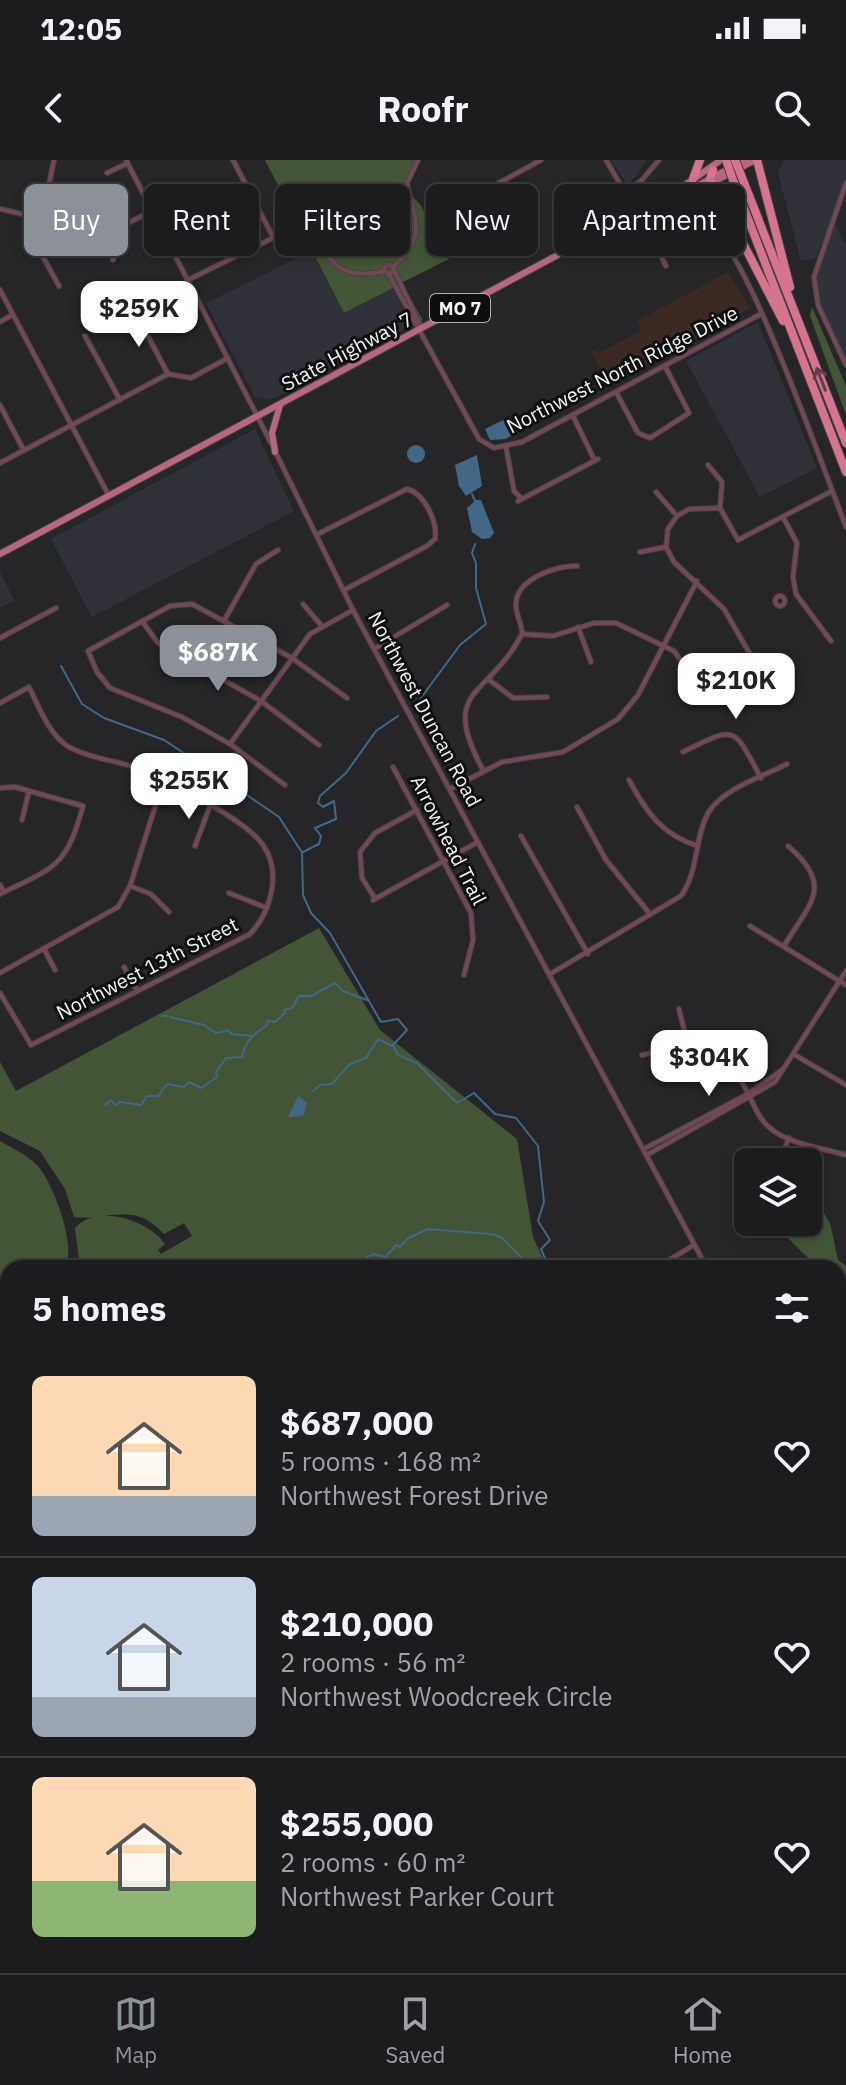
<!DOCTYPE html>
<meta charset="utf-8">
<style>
body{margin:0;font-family:"IBM Plex Sans",sans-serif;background:#29292c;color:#f1f3f6;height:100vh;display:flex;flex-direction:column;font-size:30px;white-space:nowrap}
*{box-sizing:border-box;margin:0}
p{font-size:26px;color:#a0a1a4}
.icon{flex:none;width:44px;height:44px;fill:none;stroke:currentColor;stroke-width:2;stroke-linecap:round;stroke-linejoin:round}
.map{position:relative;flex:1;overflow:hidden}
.side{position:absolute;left:0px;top:1100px;width:846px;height:714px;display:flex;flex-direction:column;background:#1c1c1f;border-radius:24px 24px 0 0;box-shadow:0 4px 12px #0003,0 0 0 2px #3a3a3d}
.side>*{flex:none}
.hud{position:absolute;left:24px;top:24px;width:798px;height:72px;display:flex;gap:16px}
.tools{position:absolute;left:734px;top:988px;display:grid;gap:16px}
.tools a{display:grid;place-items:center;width:88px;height:88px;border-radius:12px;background:#1c1c1f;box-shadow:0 4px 12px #0003,0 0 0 2px #3a3a3d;font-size:40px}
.price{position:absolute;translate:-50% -68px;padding:0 18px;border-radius:16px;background:#fff;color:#222;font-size:26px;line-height:52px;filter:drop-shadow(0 2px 4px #0008)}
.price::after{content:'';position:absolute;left:50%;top:48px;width:24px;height:18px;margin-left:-12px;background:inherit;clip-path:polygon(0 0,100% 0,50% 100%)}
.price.current{background:#8c9099;color:#fff}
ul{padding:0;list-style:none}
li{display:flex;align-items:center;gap:24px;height:200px;padding:0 32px}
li+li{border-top:2px solid #3a3a3d}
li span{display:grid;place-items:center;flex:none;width:224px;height:160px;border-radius:12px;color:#555}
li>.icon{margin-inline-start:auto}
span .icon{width:96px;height:96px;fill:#fffc;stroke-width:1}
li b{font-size:34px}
h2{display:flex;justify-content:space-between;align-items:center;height:96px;padding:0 32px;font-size:34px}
.tag{padding:0 28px;border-radius:12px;background:#1c1c1f;box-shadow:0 4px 12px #0003,0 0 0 2px #3a3a3d;font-size:28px;line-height:72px}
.tag.current{background:#8c9099;color:#fff}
.status{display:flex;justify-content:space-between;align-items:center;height:56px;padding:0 40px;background:#1c1c1f;direction:ltr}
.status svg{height:22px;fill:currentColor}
header{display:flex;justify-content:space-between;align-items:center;height:104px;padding:0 32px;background:#1c1c1f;font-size:36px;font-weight:700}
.menu{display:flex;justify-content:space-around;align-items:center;height:112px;border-top:2px solid #3a3a3d;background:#1c1c1f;font-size:22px;color:#a0a1a4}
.menu a{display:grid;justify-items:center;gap:4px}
.menu .current{color:#8c9099}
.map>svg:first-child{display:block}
.built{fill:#313139}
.industrial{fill:#3b2923}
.green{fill:#435536}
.water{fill:#426888}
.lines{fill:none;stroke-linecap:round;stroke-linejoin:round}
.stream{stroke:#426888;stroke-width:2}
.minor-casing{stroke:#434346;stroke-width:6}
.major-casing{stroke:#434346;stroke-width:8}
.highway-casing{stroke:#434346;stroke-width:10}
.minor{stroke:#714853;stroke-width:4}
.major{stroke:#b9677e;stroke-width:6}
.highway{stroke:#d6738f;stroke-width:8}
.highway-bridge-casing{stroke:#434346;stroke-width:10;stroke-linecap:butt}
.highway-bridge{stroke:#d6738f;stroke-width:8}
.oneway{stroke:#693c49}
.labels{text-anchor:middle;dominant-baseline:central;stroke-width:6;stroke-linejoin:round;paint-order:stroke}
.shield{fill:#0f0f10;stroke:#afb0b1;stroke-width:2}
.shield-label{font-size:18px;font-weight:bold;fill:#f4f5f6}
.street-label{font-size:20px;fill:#f4f5f6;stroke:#0f0f10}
</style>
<div class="status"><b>12:05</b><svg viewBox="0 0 49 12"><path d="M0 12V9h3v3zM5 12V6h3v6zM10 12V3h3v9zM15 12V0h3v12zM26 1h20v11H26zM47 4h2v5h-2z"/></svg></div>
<header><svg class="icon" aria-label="back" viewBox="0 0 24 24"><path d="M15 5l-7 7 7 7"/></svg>Roofr<svg class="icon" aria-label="search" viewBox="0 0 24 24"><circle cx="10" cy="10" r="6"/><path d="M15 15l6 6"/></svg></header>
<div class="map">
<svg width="846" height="1813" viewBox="0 0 846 1813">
<rect width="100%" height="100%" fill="#262629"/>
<!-- built -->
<g class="built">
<polygon points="611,0 647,0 635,18 626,23"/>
<polygon points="784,0 846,0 846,16 835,54 815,98 801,101 778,13"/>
<polygon points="835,64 846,86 846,205 818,145 814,117"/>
<polygon points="311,91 344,153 393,128 411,165 271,240 255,237 206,143"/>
<polygon points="758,162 817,308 760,337 686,201"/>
<polygon points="255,269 294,351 92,457 51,379"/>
<polygon points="0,412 14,440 0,448"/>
</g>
<!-- industrial -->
<polygon class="industrial" points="728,112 750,148 610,225 589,190 601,192 642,170 637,161"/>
<!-- green -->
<g class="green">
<polygon points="265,0 418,0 409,14 409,32 421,46 449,99 401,123 423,160 415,164 395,127 344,153"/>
<polygon points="812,147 846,226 846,255 810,156"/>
<path d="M 319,768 L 380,870 L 517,979 L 533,1077 L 547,1108 L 80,1108 L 75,1068 C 96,1043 149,1060 165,1084 L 158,1090 L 161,1094 L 192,1076 L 184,1063 L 164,1074 C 133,1040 110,1061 74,1057 L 65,1029 L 40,991 L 0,971 L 0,902 L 16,931 Z"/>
<path d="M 0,981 C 12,988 27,995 37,1005 C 52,1020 80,1092 63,1108 L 8,1108 L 8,1806 L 838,1806 L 838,1573 L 846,1570 L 846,1813 L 0,1813 Z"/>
<polygon points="811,1033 830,1063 838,1100 846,1106 846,1225 838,1219 838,1108 818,1108 772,1062 808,1062 808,1035"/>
<polygon points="846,1417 846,1507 838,1512 838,1420"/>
</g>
<!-- water -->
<g class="water">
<polygon points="509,257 520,261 519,270 506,279 490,280 485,269"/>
<circle cx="416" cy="294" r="9"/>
<polygon points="477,295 482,326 466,336 459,326 455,305"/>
<polygon points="476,340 481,340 494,373 490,378 482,379 472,372 467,348"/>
<polygon points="298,936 307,943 303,956 288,957"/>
</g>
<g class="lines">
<!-- stream -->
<g class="stream">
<polyline points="472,334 475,341"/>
<polyline points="61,506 82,544 104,558 164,580 228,622 279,657 301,691"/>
<polyline points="415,546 460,485 486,464 476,428 476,403 472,393 475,384"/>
<polyline points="302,692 303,735 311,753 330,773 381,862 398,859 407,870 393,885 398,895 417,903 457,943 474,933 495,954 516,958 538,986 544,1042 538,1061 550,1080 541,1089 549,1108"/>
<polyline points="303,692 319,684 321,676 315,668 336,659 334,641 323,647 318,643 320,636 346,613 376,571 398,556"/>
<polyline points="162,856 167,856"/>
<polyline points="170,857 204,865 216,873 229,870 231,874 252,876"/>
<polyline points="313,931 320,925 332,924 350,904 366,898 378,879 392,886"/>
<path d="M 105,945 L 111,940 L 115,945 L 120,942 L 141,945 L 147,936 L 158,936 L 167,924 L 184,927 L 189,922 L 201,928 L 217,917 L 216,912 L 226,898 L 242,897 C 245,882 253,874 266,866 L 268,861 L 275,862 L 285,853 L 284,850 L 292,848 L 299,836 L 311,836 L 335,823 L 343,831 L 367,840"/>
<polyline points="118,1107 119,1108"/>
<polyline points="356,1108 357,1103 373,1094 386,1097 396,1085 400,1087 407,1079 427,1069 492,1074 501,1077 532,1108"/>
<polyline points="838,1152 846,1143"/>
<polyline points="494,1813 495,1806"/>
<polyline points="561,1813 565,1806"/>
</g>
<!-- minor casing -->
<g class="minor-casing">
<g id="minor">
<polyline points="54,0 38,75 42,95 59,126"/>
<polyline points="126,0 271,283"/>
<polyline points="233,0 272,75"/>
<path d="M 606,0 L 654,82 C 677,84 693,66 720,81 C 748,96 829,323 846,367"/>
<polyline points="107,13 128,3"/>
<polyline points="846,23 814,117 818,145 846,205"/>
<polyline points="626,31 641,21 659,0"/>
<polyline points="455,47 541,0"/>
<polyline points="0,49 101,72 112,71 152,51"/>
<polyline points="191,53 246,25"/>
<polyline points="112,71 116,89 113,100"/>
<polyline points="654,82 666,106"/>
<circle cx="389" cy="109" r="4.5"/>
<path d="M 393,107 C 429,75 414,61 407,23 L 418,0"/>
<polyline points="394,110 421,167"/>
<polyline points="388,113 479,279 494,288 522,282 761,154"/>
<path d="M 188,120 L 291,69 C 329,69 319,127 385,111"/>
<polyline points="0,130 109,336"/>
<polyline points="134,150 168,214"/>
<polyline points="0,162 12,155"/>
<polyline points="85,176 120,240"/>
<polyline points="616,232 638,273 650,278 689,253 665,206"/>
<polyline points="0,245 23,289"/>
<polyline points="573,256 594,299"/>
<polyline points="506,287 514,331 520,337"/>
<polyline points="275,291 353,450 707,1108"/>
<polyline points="0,303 168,214 191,218 228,198"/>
<polyline points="708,305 722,322 720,348"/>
<polyline points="656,332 677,356"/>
<polyline points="518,341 598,299"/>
<polyline points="720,348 689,349 677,356 668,369 666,387 674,402 724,449 762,515"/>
<polyline points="720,348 738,380 832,331"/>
<polyline points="783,357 797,383 793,417 796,434 831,481"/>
<path d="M 316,375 L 407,329 C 424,333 438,362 435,379 L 427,386 L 344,430"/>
<polyline points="640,392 666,387"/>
<circle cx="780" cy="441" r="5"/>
<polyline points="303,444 321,465"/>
<polyline points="225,459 256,404 278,390"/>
<polyline points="142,461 158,483 261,541 319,585"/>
<polyline points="578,467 591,502"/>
<polyline points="522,474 553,476 594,463 616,463 674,491 695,521"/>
<polyline points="0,478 56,448"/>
<polyline points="374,489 447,445"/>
<polyline points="88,491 170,446 192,444 292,498 347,538"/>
<polyline points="88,491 97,512 110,528 182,557 230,584 285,625"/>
<polyline points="488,519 513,538 547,537"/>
<path d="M 0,543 L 29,527 C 39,547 49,575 69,587 C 90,599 117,600 139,609 C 170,623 244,658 263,685 C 282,712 271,752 250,774 L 31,885"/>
<polyline points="230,584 310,474 353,450"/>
<path d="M 683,592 C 737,565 733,566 761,618"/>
<polyline points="393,607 471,753 473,780 464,815"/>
<path d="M 483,610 C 438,527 488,539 522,474 C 522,463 515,454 516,443 C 517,419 557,405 577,406"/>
<path d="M 629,620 C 647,653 662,675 698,686"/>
<path d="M 0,628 L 15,627 L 83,646 C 66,708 55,707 0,734"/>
<polyline points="450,629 502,602 563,592 618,559 638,535 697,421"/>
<polyline points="577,647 606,700 650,754"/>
<polyline points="22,660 29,631"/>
<polyline points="521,676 588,794"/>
<polyline points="195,686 210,646"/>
<polyline points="0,725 4,732"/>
<polyline points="130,726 151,734 169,752"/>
<polyline points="229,733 267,748"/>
<polyline points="374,737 362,718 360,692 375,673 417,650"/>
<polyline points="373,740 478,682"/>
<polyline points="750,766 846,825"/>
<path d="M 784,786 C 810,743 835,726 788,686"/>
<polyline points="44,789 55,810"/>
<polyline points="124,807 137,830"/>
<polyline points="0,813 118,747 130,726 163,622"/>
<path d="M 550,814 L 681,736 C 699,711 694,679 708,653 C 722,629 764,616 787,604"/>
<polyline points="0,833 31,885"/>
<polyline points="679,849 688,886"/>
<path d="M 642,895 C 711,881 715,871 750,937 C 755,948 760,960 770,968 C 788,984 823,988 846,995"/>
<polyline points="795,895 846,925"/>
<polyline points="644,989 748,934 782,910"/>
<polyline points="647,995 775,922 846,811"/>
<polyline points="779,1002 789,978"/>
<polyline points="740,1035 748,1029"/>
<polyline points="656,1108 694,1085"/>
<polyline points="838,1231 846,1236"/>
<polyline points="838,1298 846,1294"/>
</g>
</g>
<!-- major casing -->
<g class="major-casing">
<g id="major">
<polyline points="695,27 745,0"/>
<polyline points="665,39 721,0"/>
<polyline points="650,75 657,44"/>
<polyline points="275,292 272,273 280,245"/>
<polyline points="0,394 638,52 694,32 755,0"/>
</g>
</g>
<!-- highway casing -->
<g class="highway-casing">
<g id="highway">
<polyline points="757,0 790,127"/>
<polyline points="713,10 710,19 783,161"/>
<polyline points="741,15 846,283"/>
<polyline points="693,19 700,0"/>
<polyline points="733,20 846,312"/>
<polyline points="694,32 711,33 718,39"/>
</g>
</g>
<!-- minor -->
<use href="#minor" class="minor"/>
<!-- major -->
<use href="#major" class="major"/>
<!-- highway -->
<use href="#highway" class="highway"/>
<!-- highway-bridge casing -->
<g class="highway-bridge-casing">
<g id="highway-bridge">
<polyline points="726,0 733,20"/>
<polyline points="735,0 741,15"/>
</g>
</g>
<!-- highway-bridge -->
<use href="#highway-bridge" class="highway-bridge"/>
</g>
<!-- one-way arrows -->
<defs><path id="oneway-shaft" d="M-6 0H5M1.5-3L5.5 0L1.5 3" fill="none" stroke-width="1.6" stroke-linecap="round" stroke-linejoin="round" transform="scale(2)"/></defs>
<use class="oneway" href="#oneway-shaft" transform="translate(821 219) rotate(-111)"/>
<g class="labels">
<!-- shield labels -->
<rect class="shield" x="430" y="134" width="60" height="28" rx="6"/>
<g class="shield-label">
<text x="460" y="148">MO 7</text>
</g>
<!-- street labels -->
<g class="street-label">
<text transform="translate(347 191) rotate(-28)">State Highway 7</text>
<text transform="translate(622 209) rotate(-27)">Northwest North Ridge Drive</text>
<text transform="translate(425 549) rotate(62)">Northwest Duncan Road</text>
<text transform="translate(449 680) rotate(63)">Arrowhead Trail</text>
<text transform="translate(147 808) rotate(-27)">Northwest 13th Street</text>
</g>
</g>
</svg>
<div class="tools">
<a><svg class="icon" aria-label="layers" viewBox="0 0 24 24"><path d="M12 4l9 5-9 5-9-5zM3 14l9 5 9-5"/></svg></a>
</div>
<b class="price" style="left:139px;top:189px">$259K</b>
<b class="price current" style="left:218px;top:533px">$687K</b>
<b class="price" style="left:736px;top:561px">$210K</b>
<b class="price" style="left:189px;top:661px">$255K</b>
<b class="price" style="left:709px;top:938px">$304K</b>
<div class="hud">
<a class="tag current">Buy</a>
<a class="tag">Rent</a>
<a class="tag">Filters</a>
<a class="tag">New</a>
<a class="tag">Apartment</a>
</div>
<section class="side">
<h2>5 homes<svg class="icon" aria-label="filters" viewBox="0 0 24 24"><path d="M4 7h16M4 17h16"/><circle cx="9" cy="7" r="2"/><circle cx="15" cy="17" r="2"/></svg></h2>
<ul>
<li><span style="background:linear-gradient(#ffd9b3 75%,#9aa5b1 0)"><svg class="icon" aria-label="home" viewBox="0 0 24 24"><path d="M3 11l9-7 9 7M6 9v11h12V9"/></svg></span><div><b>$687,000</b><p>5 rooms · 168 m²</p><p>Northwest Forest Drive</p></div><svg class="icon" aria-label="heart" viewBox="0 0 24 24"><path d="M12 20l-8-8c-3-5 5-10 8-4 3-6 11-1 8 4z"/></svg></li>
<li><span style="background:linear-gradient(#c9d6e8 75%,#9aa5b1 0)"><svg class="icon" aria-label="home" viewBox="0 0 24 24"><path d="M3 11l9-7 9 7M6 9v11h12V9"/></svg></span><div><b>$210,000</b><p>2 rooms · 56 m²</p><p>Northwest Woodcreek Circle</p></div><svg class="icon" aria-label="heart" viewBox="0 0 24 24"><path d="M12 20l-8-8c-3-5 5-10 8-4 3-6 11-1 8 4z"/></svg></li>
<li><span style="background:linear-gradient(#ffd9b3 65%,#8fb573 0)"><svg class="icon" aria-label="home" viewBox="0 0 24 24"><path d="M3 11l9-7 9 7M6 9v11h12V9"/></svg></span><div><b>$255,000</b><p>2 rooms · 60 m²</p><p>Northwest Parker Court</p></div><svg class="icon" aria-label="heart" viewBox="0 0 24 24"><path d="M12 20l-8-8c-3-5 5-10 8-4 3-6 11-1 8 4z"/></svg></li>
</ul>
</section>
</div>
<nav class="menu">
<a class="current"><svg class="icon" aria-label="map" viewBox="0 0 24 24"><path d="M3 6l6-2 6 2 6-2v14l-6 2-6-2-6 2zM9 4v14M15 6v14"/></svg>Map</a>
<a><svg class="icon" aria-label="saved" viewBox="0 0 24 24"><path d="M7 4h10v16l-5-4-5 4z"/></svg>Saved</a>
<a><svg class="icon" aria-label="home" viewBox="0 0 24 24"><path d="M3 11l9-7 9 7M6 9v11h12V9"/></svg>Home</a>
</nav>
